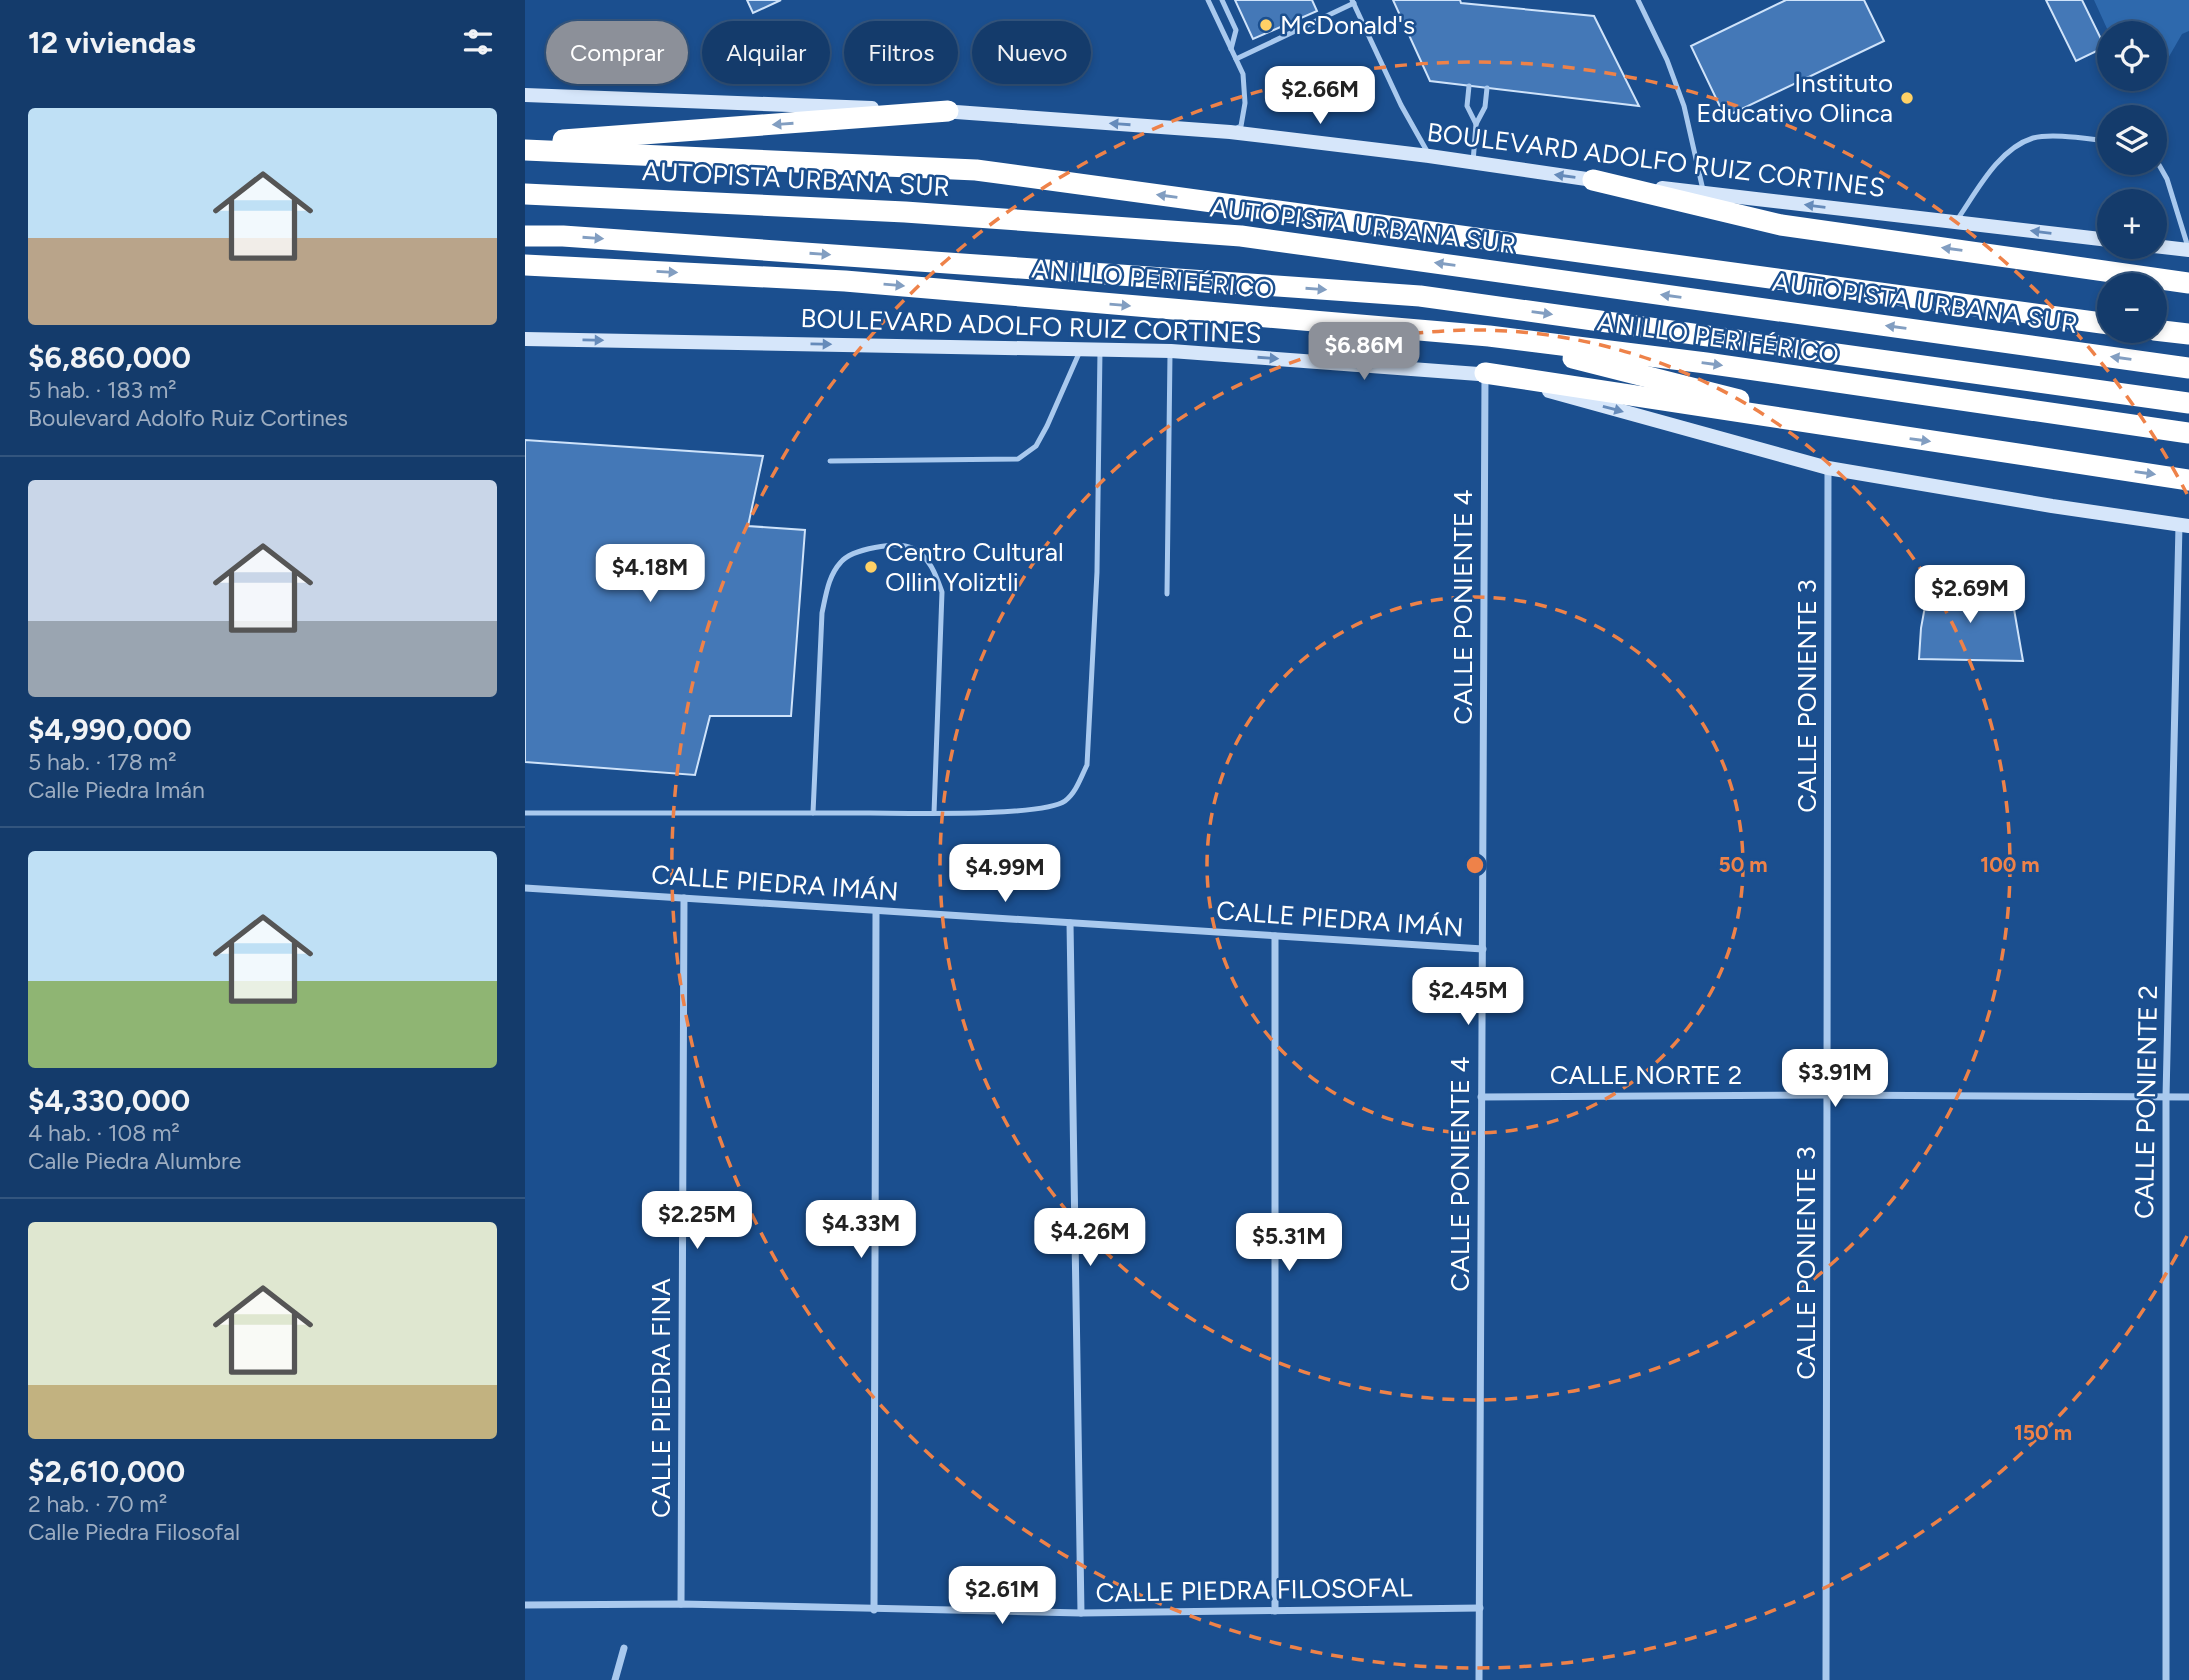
<!DOCTYPE html>
<html lang="es">
<meta charset="utf-8">
<style>
body{margin:0;font-family:Figtree,sans-serif;background:#1d4271;color:#f1f3f6;height:100vh;display:flex;flex-direction:column;font-size:26px;white-space:nowrap}
*{box-sizing:border-box;margin:0}
p{font-size:23px;color:#9dadc1}
.icon{flex:none;width:38px;height:38px;fill:none;stroke:currentColor;stroke-width:2;stroke-linecap:round;stroke-linejoin:round}
.map{position:relative;flex:1;overflow:hidden}
.drawer{display:flex;flex-direction:column;background:#143b6b;width:525px}
.drawer>*{flex:none}
.banner{position:absolute;left:21px;top:21px;width:665px;height:63px;display:flex;gap:14px}
.fabs{position:absolute;left:1572px;top:21px;display:grid;gap:14px}
.fabs a{display:grid;place-items:center;width:70px;height:70px;border-radius:50%;background:#143b6b;box-shadow:0 4px 10px #0003,0 0 0 2px #33557e;font-size:35px}
.price{position:absolute;translate:-50% -60px;padding:0 16px;border-radius:14px;background:#fff;color:#222;font-size:23px;line-height:46px;filter:drop-shadow(0 2px 4px #0008)}
.price::after{content:'';position:absolute;left:50%;top:42px;width:21px;height:16px;margin-left:-10px;background:inherit;clip-path:polygon(0 0,100% 0,50% 100%)}
.price.current{background:#8c9099;color:#fff}
ul{padding:0;list-style:none}
li{display:grid;align-content:center;gap:14px;height:371px;padding:0 28px}
li+li{border-top:2px solid #33557e}
li span{display:grid;place-items:center;height:217px;border-radius:7px;color:#555}
li>.icon{margin-inline-start:auto}
span .icon{width:126px;height:126px;fill:#fffc;stroke-width:1}
li b{font-size:30px}
h2{display:flex;justify-content:space-between;align-items:center;height:84px;padding:0 28px;font-size:30px}
.pill{padding:0 24px;border-radius:32px;background:#143b6b;box-shadow:0 4px 10px #0003,0 0 0 2px #33557e;font-size:24px;line-height:63px}
.pill.current{background:#8c9099;color:#fff}
main{display:flex;flex:1;min-height:0}
.map>svg:first-child{display:block}
.green{fill:#2e69ad}
.building{fill:#4478b7;stroke:#cfe3fa;stroke-width:2}
.lines{fill:none;stroke-linecap:round;stroke-linejoin:round}
.lane{stroke:#a9c9ee;stroke-width:5}
.street{stroke:#a9c9ee;stroke-width:7}
.secondary{stroke:#d6e6fa;stroke-width:14}
.highway{stroke:#fff;stroke-width:21}
.oneway{fill:#829ec1}
.oneway2{fill:#668bba}
.ring{fill:none;stroke:#ee8249;stroke-width:3.5;stroke-dasharray:12 9}
.poi-dot{fill:#ffd166;stroke:#1b4f8f;stroke-width:2.5}
.labels{text-anchor:middle;dominant-baseline:central;stroke-width:5;stroke-linejoin:round;paint-order:stroke}
.poi-label{font-size:26px;fill:#fff;stroke:#1b4f8f;text-anchor:start}
.street-label{font-size:26px;fill:#fff;stroke:#1b4f8f}
.centre{fill:#ee8249;stroke:#1b4f8f;stroke-width:3.5}
.ring-label{font-size:21px;text-anchor:middle;font-weight:bold;fill:#ee8249;stroke:#1b4f8f;stroke-width:5;stroke-linejoin:round;paint-order:stroke}
</style>
<main>
<section class="drawer">
<h2>12 viviendas<svg class="icon" aria-label="filters" viewBox="0 0 24 24"><path d="M4 7h16M4 17h16"/><circle cx="9" cy="7" r="2"/><circle cx="15" cy="17" r="2"/></svg></h2>
<ul>
<li><span style="background:linear-gradient(#bfe0f5 60%,#b9a48a 0)"><svg class="icon" aria-label="home" viewBox="0 0 24 24"><path d="M3 11l9-7 9 7M6 9v11h12V9"/></svg></span><div><b>$6,860,000</b><p>5 hab. · 183 m²</p><p>Boulevard Adolfo Ruiz Cortines</p></div></li>
<li><span style="background:linear-gradient(#c9d6e8 65%,#9aa5b1 0)"><svg class="icon" aria-label="home" viewBox="0 0 24 24"><path d="M3 11l9-7 9 7M6 9v11h12V9"/></svg></span><div><b>$4,990,000</b><p>5 hab. · 178 m²</p><p>Calle Piedra Imán</p></div></li>
<li><span style="background:linear-gradient(#bfe0f5 60%,#8fb573 0)"><svg class="icon" aria-label="home" viewBox="0 0 24 24"><path d="M3 11l9-7 9 7M6 9v11h12V9"/></svg></span><div><b>$4,330,000</b><p>4 hab. · 108 m²</p><p>Calle Piedra Alumbre</p></div></li>
<li><span style="background:linear-gradient(#dfe7d0 75%,#c2b280 0)"><svg class="icon" aria-label="home" viewBox="0 0 24 24"><path d="M3 11l9-7 9 7M6 9v11h12V9"/></svg></span><div><b>$2,610,000</b><p>2 hab. · 70 m²</p><p>Calle Piedra Filosofal</p></div></li>
</ul>
</section>
<div class="map">
<svg width="1664" height="1680" viewBox="0 0 1664 1680">
<rect width="100%" height="100%" fill="#1b4f8f"/>
<!-- green -->
<polygon class="green" points="1569,0 1664,0 1664,31 1657,34 1642,60 1629,66 1629,33 1584,33"/>
<!-- building -->
<g class="building">
<polygon points="222,0 256,0 228,13"/>
<polygon points="710,0 787,0 792,11 728,39"/>
<polygon points="868,0 935,0 936,3 1069,16 1114,106 905,81"/>
<polygon points="1261,0 1339,0 1359,41 1200,117 1166,46"/>
<polygon points="1521,0 1557,0 1580,47 1551,61"/>
<polygon points="0,440 238,456 223,526 280,530 266,716 185,716 170,775 0,762"/>
<polygon points="1485,586 1498,661 1394,659 1396,628 1403,590"/>
</g>
<g class="lines">
<!-- lane -->
<g class="lane">
<polyline points="683,0 718,74 720,103 716,126 710,129"/>
<polyline points="697,0 711,30 706,49"/>
<polyline points="827,0 876,105 903,153"/>
<polyline points="1113,0 1142,60 1159,106 1178,190"/>
<polyline points="711,59 829,3"/>
<polyline points="944,86 942,106 951,124"/>
<polyline points="1629,156 1642,179 1663,247"/>
<polyline points="948,162 951,124 960,107 962,88"/>
<path d="M 1432,220 C 1452,191 1473,149 1508,138 C 1528,133 1563,139 1584,141"/>
<polyline points="305,461 493,459 511,446 522,426 555,351"/>
<polyline points="642,594 645,354"/>
<path d="M 0,813 C 115,813 230,813 345,813 C 379,813 518,817 540,801 C 551,793 556,777 562,765 L 572,572 L 575,350"/>
<path d="M 288,813 L 297,613 C 301,595 303,576 316,562 C 327,549 372,541 387,548 C 405,557 411,575 417,592 L 409,813"/>
</g>
<!-- street -->
<g class="street">
<polyline points="0,888 958,949"/>
<polyline points="545,923 556,1613"/>
<polyline points="750,936 750,1611"/>
<polyline points="956,1097 1302,1095 1664,1097"/>
<polyline points="156,1604 159,898"/>
<polyline points="0,1605 156,1604 556,1613 955,1608"/>
<polyline points="349,1610 351,911"/>
<polyline points="90,1680 99,1648"/>
<polyline points="954,1680 960,374"/>
<polyline points="1301,1680 1303,468"/>
<polyline points="1641,1680 1641,1097 1654,525"/>
</g>
<!-- secondary -->
<g class="secondary">
<polyline points="0,95 347,108"/>
<polyline points="417,111 705,132 904,156 1075,181"/>
<polyline points="1137,188 1584,240"/>
<polyline points="1629,246 1664,250"/>
<polyline points="0,339 646,351 967,375"/>
<polyline points="1024,391 1303,468 1527,506 1664,526"/>
</g>
<!-- highway -->
<g class="highway">
<polyline points="38,140 423,111"/>
<polyline points="0,150 451,170 1584,324"/>
<polyline points="1068,180 1256,225 1664,283"/>
<polyline points="0,194 380,212 716,236 1664,368"/>
<polyline points="0,236 38,236 895,296 1664,403"/>
<polyline points="0,265 320,281 964,336 1181,363 1664,433"/>
<polyline points="1629,330 1664,334"/>
<polyline points="1048,358 1214,400"/>
<polyline points="960,373 1664,480"/>
</g>
</g>
<!-- one-way arrows -->
<defs><path id="oneway-solid" d="M-6-.8H1V-3.2L6.5 0L1 3.2V.8H-6Z" transform="scale(1.75)"/></defs>
<g class="oneway">
<use href="#oneway-solid" transform="translate(258 124) rotate(176)"/>
<use href="#oneway-solid" transform="translate(642 196) rotate(-172)"/>
<use href="#oneway-solid" transform="translate(68 238) rotate(4)"/>
<use href="#oneway-solid" transform="translate(1427 249) rotate(-172)"/>
<use href="#oneway-solid" transform="translate(295 254) rotate(4)"/>
<use href="#oneway-solid" transform="translate(920 264) rotate(-172)"/>
<use href="#oneway-solid" transform="translate(142 272) rotate(3)"/>
<use href="#oneway-solid" transform="translate(369 285) rotate(5)"/>
<use href="#oneway-solid" transform="translate(791 289) rotate(4)"/>
<use href="#oneway-solid" transform="translate(1146 296) rotate(-172)"/>
<use href="#oneway-solid" transform="translate(595 305) rotate(5)"/>
<use href="#oneway-solid" transform="translate(1017 313) rotate(8)"/>
<use href="#oneway-solid" transform="translate(1371 327) rotate(-172)"/>
<use href="#oneway-solid" transform="translate(1596 358) rotate(-172)"/>
<use href="#oneway-solid" transform="translate(1187 364) rotate(8)"/>
<use href="#oneway-solid" transform="translate(1395 440) rotate(8)"/>
<use href="#oneway-solid" transform="translate(1620 473) rotate(8)"/>
</g>
<g class="oneway2">
<use href="#oneway-solid" transform="translate(595 124) rotate(-176)"/>
<use href="#oneway-solid" transform="translate(1040 176) rotate(-172)"/>
<use href="#oneway-solid" transform="translate(1290 206) rotate(-173)"/>
<use href="#oneway-solid" transform="translate(1516 232) rotate(-173)"/>
<use href="#oneway-solid" transform="translate(68 340) rotate(1)"/>
<use href="#oneway-solid" transform="translate(296 344) rotate(1)"/>
<use href="#oneway-solid" transform="translate(743 358) rotate(4)"/>
<use href="#oneway-solid" transform="translate(1088 409) rotate(15)"/>
</g>
<!-- distance rings -->
<g class="ring">
<circle cx="950" cy="865" r="268"/>
<circle cx="950" cy="865" r="535"/>
<path d="M1662 1236A803 803 0 1 1 1662 494"/>
</g>
<!-- markers -->
<g class="poi-dot">
<circle cx="741" cy="25" r="7"/>
<circle cx="1382" cy="98" r="7"/>
<circle cx="346" cy="567" r="7"/>
</g>
<g class="labels">
<!-- poi labels -->
<g class="poi-label">
<text x="755" y="25">McDonald's</text>
<text x="1368" y="83" text-anchor="end">Instituto<tspan x="1368" dy="30">Educativo Olinca</tspan></text>
<text x="360" y="552">Centro Cultural<tspan x="360" dy="30">Ollin Yoliztli</tspan></text>
</g>
<!-- street labels -->
<g class="street-label">
<text transform="translate(1131 160) rotate(7)">BOULEVARD ADOLFO RUIZ CORTINES</text>
<text transform="translate(271 179) rotate(3)">AUTOPISTA URBANA SUR</text>
<text transform="translate(838 226) rotate(7)">AUTOPISTA URBANA SUR</text>
<text transform="translate(628 279) rotate(5)">ANILLO PERIFÉRICO</text>
<text transform="translate(1400 303) rotate(8)">AUTOPISTA URBANA SUR</text>
<text transform="translate(506 326) rotate(2)">BOULEVARD ADOLFO RUIZ CORTINES</text>
<text transform="translate(1193 338) rotate(8)">ANILLO PERIFÉRICO</text>
<text transform="translate(938 607) rotate(-90)">CALLE PONIENTE 4</text>
<text transform="translate(1282 696) rotate(-90)">CALLE PONIENTE 3</text>
<text transform="translate(250 883) rotate(4)">CALLE PIEDRA IMÁN</text>
<text transform="translate(815 919) rotate(4)">CALLE PIEDRA IMÁN</text>
<text x="1121" y="1075">CALLE NORTE 2</text>
<text transform="translate(1621 1102) rotate(-89)">CALLE PONIENTE 2</text>
<text transform="translate(935 1174) rotate(-90)">CALLE PONIENTE 4</text>
<text transform="translate(1281 1263) rotate(-90)">CALLE PONIENTE 3</text>
<text transform="translate(136 1398) rotate(-90)">CALLE PIEDRA FINA</text>
<text transform="translate(729 1590) rotate(-1)">CALLE PIEDRA FILOSOFAL</text>
</g>
</g>
<circle cx="950" cy="865" r="10" class="centre"/>
<g class="ring-label">
<text x="1218" y="872">50 m</text>
<text x="1485" y="872">100 m</text>
<text x="1518" y="1440">150 m</text>
</g>
</svg>
<div class="fabs">
<a><svg class="icon" aria-label="locate" viewBox="0 0 24 24"><circle cx="12" cy="12" r="6"/><path d="M12 2v4M12 18v4M2 12h4M18 12h4"/></svg></a>
<a><svg class="icon" aria-label="layers" viewBox="0 0 24 24"><path d="M12 4l9 5-9 5-9-5zM3 14l9 5 9-5"/></svg></a>
<a>+</a>
<a>−</a>
</div>
<b class="price" style="left:795px;top:126px">$2.66M</b>
<b class="price current" style="left:839px;top:382px">$6.86M</b>
<b class="price" style="left:125px;top:604px">$4.18M</b>
<b class="price" style="left:1445px;top:625px">$2.69M</b>
<b class="price" style="left:480px;top:904px">$4.99M</b>
<b class="price" style="left:943px;top:1027px">$2.45M</b>
<b class="price" style="left:1310px;top:1109px">$3.91M</b>
<b class="price" style="left:172px;top:1251px">$2.25M</b>
<b class="price" style="left:336px;top:1260px">$4.33M</b>
<b class="price" style="left:565px;top:1268px">$4.26M</b>
<b class="price" style="left:764px;top:1273px">$5.31M</b>
<b class="price" style="left:477px;top:1626px">$2.61M</b>
<div class="banner">
<a class="pill current">Comprar</a>
<a class="pill">Alquilar</a>
<a class="pill">Filtros</a>
<a class="pill">Nuevo</a>
</div>
</div>
</main>
